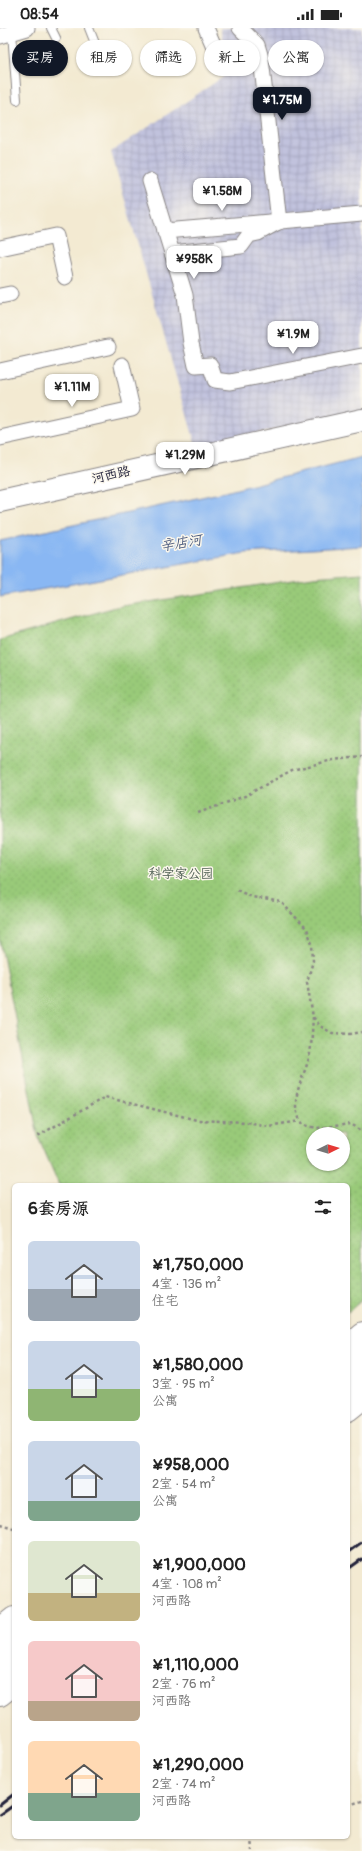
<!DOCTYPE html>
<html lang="zh">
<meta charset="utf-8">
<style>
body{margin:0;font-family:Pangolin,"LXGW WenKai TC",sans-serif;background:#f2f2f2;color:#222;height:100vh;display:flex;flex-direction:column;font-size:15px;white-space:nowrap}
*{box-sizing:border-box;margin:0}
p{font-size:13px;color:#767676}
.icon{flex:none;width:22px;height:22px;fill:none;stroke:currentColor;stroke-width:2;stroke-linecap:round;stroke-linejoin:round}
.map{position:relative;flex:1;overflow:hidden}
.details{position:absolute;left:12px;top:1155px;width:338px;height:656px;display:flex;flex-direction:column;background:#fff;border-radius:6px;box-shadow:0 1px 3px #0004}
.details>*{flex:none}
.hud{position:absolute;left:12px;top:12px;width:338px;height:36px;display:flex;gap:8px}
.needle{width:26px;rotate:85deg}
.tools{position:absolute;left:306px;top:1099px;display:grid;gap:8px}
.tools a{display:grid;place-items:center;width:44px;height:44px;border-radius:50%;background:#fff;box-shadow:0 1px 3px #0004;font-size:20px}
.price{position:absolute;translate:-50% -34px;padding:0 9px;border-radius:8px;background:#fff;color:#222;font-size:13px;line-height:26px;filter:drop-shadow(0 1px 2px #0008)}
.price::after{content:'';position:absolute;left:50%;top:24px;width:12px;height:9px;margin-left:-6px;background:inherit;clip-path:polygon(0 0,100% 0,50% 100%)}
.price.current{background:#111827;color:#fff}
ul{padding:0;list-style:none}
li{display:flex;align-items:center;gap:12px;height:100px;padding:0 16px}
li span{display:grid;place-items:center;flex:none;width:112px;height:80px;border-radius:6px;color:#555}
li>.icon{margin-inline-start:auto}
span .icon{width:48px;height:48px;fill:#fffc;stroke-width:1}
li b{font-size:17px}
h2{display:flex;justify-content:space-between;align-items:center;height:48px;padding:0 16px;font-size:17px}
.tag{padding:0 14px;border-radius:18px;background:#fff;box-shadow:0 1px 3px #0004;font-size:14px;line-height:36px}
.tag.current{background:#111827;color:#fff}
.status{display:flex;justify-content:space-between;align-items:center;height:28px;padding:0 20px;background:#fff;direction:ltr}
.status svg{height:11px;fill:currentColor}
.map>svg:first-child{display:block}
.industrial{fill:url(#industrial-grid)}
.park{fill:url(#park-dots);stroke:#5e765a;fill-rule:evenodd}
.water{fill:#89b7f3;stroke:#566c97}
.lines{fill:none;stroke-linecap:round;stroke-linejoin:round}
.lane-casing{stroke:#8a8686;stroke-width:10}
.street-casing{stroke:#8a8686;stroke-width:17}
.secondary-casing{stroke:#8a8686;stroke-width:24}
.primary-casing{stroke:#8a8686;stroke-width:24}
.path{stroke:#8a8686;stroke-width:2.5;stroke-dasharray:3 3;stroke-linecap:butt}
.lane{stroke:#fff;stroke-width:8}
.street{stroke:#fff;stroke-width:15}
.secondary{stroke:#fff;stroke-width:22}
.primary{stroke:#fff;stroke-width:22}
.rail{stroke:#22223b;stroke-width:3}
.labels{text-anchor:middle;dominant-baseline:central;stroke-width:3;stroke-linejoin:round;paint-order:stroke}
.street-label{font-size:13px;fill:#22223b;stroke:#fbf7ec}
.park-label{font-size:13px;fill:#4c5d51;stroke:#fbf7ec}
.water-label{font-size:14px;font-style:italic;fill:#46567b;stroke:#fbf7ec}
</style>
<div class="status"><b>08:54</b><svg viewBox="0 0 49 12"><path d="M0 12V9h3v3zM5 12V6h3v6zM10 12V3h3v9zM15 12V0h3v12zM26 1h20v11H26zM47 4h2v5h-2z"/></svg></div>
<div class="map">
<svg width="362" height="1823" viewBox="0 0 362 1823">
<defs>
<pattern id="industrial-grid" width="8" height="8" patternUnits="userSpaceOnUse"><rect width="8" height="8" fill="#c1c2dd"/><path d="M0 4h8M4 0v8" fill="none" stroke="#a6a6bf"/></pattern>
<pattern id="park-dots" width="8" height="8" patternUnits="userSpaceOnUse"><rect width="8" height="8" fill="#99ca79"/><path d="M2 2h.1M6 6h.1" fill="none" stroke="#84ad6a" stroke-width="1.8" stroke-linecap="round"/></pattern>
</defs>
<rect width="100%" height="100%" fill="#fbf7ec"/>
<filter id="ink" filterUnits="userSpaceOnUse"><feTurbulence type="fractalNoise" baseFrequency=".025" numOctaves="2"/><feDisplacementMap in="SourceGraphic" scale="8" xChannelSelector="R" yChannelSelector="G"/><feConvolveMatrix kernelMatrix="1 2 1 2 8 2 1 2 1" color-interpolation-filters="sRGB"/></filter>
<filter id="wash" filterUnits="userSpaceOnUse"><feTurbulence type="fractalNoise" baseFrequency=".012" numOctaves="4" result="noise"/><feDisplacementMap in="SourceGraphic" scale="16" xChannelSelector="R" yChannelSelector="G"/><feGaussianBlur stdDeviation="0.9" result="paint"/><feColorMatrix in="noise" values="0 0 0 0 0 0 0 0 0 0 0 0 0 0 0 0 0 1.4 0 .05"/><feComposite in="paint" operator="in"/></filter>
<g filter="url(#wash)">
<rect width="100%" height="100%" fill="#f3ead2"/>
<!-- industrial -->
<polygon class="industrial" points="220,0 362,0 362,384 196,418 111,124 229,45"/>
<!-- park -->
<path class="park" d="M 362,545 L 362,1272 L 348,1284 L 348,1157 L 59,1157 L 38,1108 L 0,912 L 0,612 L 116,579 L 313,549 ZM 313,1106 L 343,1106 L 343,1136 L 313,1136 Z"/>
<!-- water -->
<polygon class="water" points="362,429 362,518 245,525 0,569 0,513 229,463"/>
</g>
<g filter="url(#ink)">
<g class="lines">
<!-- lane casing -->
<g class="lane-casing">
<g id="lane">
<polyline points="51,0 56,10"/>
<polyline points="89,0 102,33"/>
<polyline points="12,4 17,72"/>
</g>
</g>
<!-- street casing -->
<g class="street-casing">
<g id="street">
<polyline points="206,0 219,30"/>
<polyline points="240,0 257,17 261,30 279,194"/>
<polyline points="0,8 27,0"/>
<polyline points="150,153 185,267 191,315 196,338 210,337 215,352 230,354 362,328"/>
<polyline points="165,203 362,186"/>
<polyline points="0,220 56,208 65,249"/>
<polyline points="172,225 241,218 249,207 258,205 278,194"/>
<polyline points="0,268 10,266"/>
<polyline points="0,343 108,319"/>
<polyline points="0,410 132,381 122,337"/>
</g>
</g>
<!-- secondary casing -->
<g class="secondary-casing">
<g id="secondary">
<polyline points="0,473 362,392"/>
<polyline points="348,1317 362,1305"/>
<polyline points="348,1382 362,1371"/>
<polyline points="0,1601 14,1590"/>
<polyline points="0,1667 14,1656"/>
</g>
</g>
<!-- primary casing -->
<g class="primary-casing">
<g id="primary">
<polyline points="348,1340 362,1329"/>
<polyline points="348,1361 362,1350"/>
<polyline points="0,1625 14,1614"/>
<polyline points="0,1646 14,1635"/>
</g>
</g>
<!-- path -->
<g class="path">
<polyline points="198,785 245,768 292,742 333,732 362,729"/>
<polyline points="237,862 252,869 281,874 307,901 312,916 313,933 307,954 313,989 320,998 332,1005 350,1006 362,1004"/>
<path d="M 313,989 C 312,1002 312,1017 309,1030 C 303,1052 286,1077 304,1097 L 317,1100 L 351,1096 L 362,1103"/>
<polyline points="38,1108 105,1069 197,1092 247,1094 268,1098 300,1093"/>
<polyline points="0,1496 14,1500"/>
<polyline points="348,1777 362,1773"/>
<polyline points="251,1809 252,1823"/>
</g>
<!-- lane -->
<use href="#lane" class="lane"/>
<!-- street -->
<use href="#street" class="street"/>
<!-- secondary -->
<use href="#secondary" class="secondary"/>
<!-- primary -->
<use href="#primary" class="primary"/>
<!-- rail -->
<g class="rail">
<polyline points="348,1524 362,1514"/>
<polyline points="348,1541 362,1531"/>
<polyline points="0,1777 14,1766"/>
<polyline points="0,1787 14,1777"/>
</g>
</g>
</g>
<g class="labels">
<!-- street labels -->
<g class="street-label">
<text transform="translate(111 447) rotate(-13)">河西路</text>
</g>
<!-- park labels -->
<g class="park-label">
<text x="181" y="846">科学家公园</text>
</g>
<!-- water labels -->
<g class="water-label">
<text transform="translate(181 515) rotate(-9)">辛店河</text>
</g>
</g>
</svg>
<div class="tools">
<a><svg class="needle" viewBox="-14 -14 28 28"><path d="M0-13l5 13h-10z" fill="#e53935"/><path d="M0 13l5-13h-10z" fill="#767676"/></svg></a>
</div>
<b class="price current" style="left:282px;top:93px">¥1.75M</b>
<b class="price" style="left:222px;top:184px">¥1.58M</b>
<b class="price" style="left:194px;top:252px">¥958K</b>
<b class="price" style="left:293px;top:327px">¥1.9M</b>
<b class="price" style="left:72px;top:380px">¥1.11M</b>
<b class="price" style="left:185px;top:448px">¥1.29M</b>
<div class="hud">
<a class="tag current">买房</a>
<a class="tag">租房</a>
<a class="tag">筛选</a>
<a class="tag">新上</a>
<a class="tag">公寓</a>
</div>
<section class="details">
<h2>6套房源<svg class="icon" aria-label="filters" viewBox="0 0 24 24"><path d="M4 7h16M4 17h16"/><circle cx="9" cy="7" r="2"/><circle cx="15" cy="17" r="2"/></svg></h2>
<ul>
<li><span style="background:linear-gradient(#c9d6e8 60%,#9aa5b1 0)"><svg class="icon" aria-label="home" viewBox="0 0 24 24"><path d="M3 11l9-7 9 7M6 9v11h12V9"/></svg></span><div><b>¥1,750,000</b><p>4室 · 136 m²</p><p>住宅</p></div></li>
<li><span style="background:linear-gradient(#c9d6e8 60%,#8fb573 0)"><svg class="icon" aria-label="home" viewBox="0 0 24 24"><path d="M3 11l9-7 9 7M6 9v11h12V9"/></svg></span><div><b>¥1,580,000</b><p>3室 · 95 m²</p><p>公寓</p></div></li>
<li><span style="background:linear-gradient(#c9d6e8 75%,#7fa58c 0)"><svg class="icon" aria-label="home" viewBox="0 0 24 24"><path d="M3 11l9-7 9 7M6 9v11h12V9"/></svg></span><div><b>¥958,000</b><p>2室 · 54 m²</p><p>公寓</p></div></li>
<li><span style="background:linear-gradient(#dfe7d0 65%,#c2b280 0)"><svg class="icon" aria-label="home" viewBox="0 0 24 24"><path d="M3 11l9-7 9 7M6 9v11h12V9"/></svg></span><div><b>¥1,900,000</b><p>4室 · 108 m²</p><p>河西路</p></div></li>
<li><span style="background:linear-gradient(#f6c9c9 75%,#b9a48a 0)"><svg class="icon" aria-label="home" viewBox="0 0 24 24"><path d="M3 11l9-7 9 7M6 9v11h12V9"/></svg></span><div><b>¥1,110,000</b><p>2室 · 76 m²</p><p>河西路</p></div></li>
<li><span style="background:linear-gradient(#ffd9b3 65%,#7fa58c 0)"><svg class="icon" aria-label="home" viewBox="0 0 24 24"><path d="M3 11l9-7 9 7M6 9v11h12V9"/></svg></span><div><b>¥1,290,000</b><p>2室 · 74 m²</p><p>河西路</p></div></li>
</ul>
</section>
</div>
